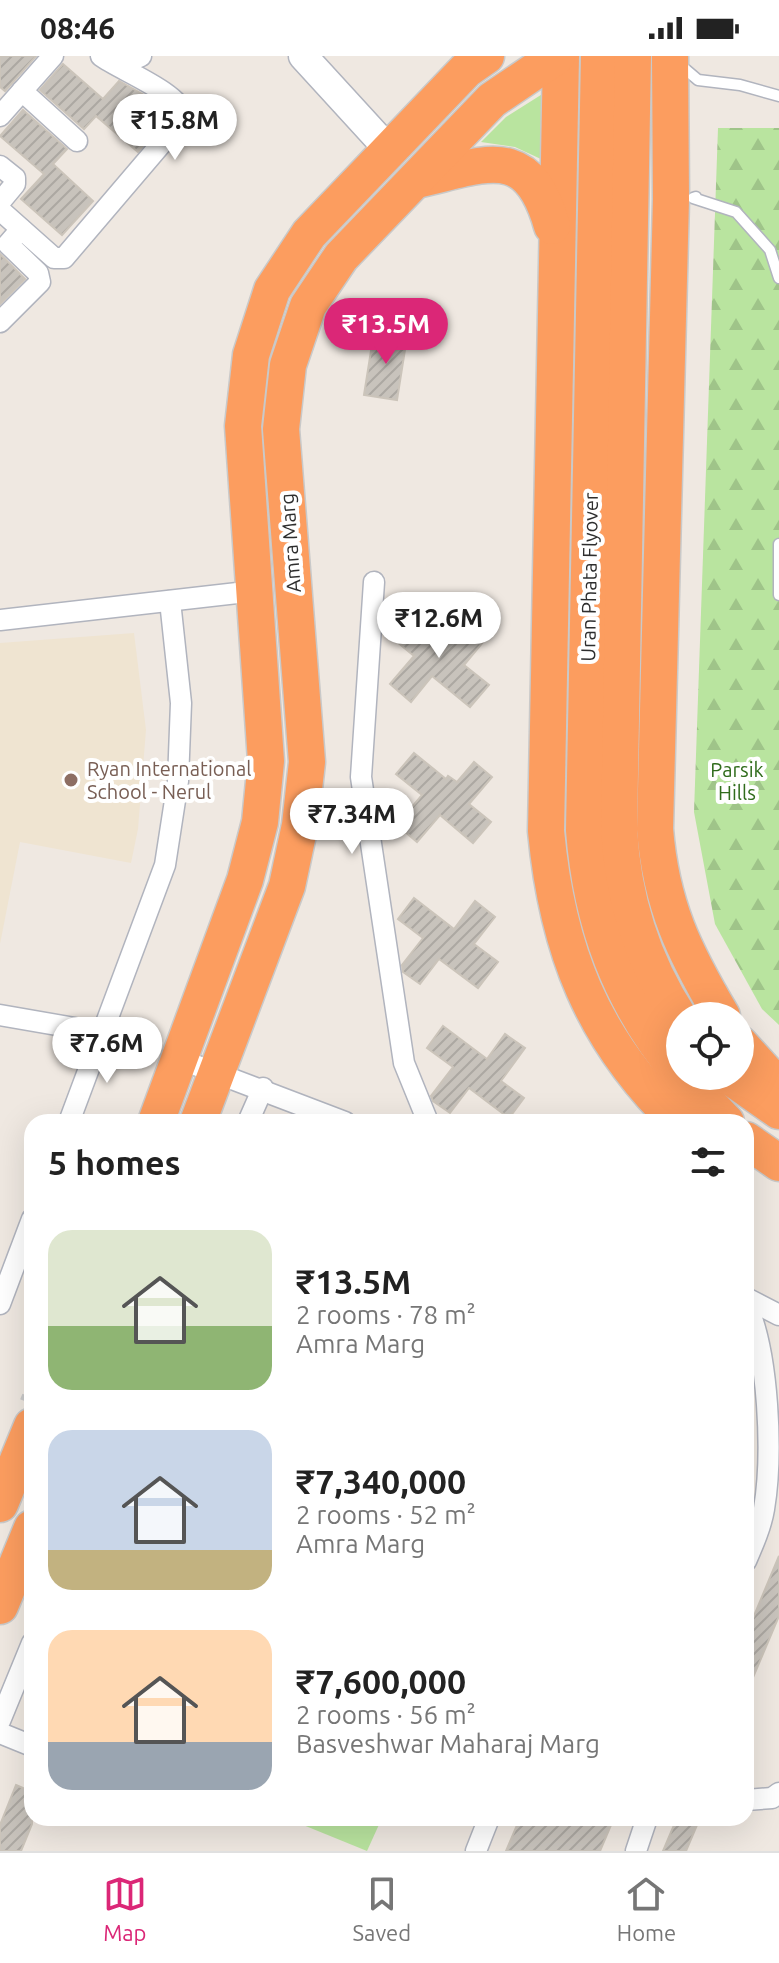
<!DOCTYPE html>
<meta charset="utf-8">
<style>
body{margin:0;font-family:Ubuntu,sans-serif;background:#f6f6f6;color:#222;height:100vh;display:flex;flex-direction:column;font-size:30px;white-space:nowrap}
*{box-sizing:border-box;margin:0}
p{font-size:26px;color:#767676}
.icon{flex:none;width:44px;height:44px;fill:none;stroke:currentColor;stroke-width:2;stroke-linecap:round;stroke-linejoin:round}
.map{position:relative;flex:1;overflow:hidden}
.side{position:absolute;left:24px;top:1058px;width:730px;height:712px;display:flex;flex-direction:column;background:#fff;border-radius:24px;box-shadow:0 8px 32px #0002}
.side>*{flex:none}
.controls{position:absolute;left:666px;top:946px;display:grid;gap:16px}
.controls a{display:grid;place-items:center;width:88px;height:88px;border-radius:50%;background:#fff;box-shadow:0 8px 32px #0002;font-size:40px}
.price{position:absolute;translate:-50% -68px;padding:0 18px;border-radius:28px;background:#fff;color:#222;font-size:26px;line-height:52px;filter:drop-shadow(0 2px 4px #0008)}
.price::after{content:'';position:absolute;left:50%;top:48px;width:24px;height:18px;margin-left:-12px;background:inherit;clip-path:polygon(0 0,100% 0,50% 100%)}
.price.active{background:#db2777;color:#fff}
ul{padding:0;list-style:none}
li{display:flex;align-items:center;gap:24px;height:200px;padding:0 24px}
li span{display:grid;place-items:center;flex:none;width:224px;height:160px;border-radius:24px;color:#555}
li>.icon{margin-inline-start:auto}
span .icon{width:96px;height:96px;fill:#fffc;stroke-width:1}
li b{font-size:34px}
h2{display:flex;justify-content:space-between;align-items:center;height:96px;padding:0 24px;font-size:34px}
.status{display:flex;justify-content:space-between;align-items:center;height:56px;padding:0 40px;background:#fff;direction:ltr}
.status svg{height:22px;fill:currentColor}
.dock{display:flex;justify-content:space-around;align-items:center;height:112px;border-top:2px solid #e0e0e0;background:#fff;font-size:22px;color:#767676}
.dock a{display:grid;justify-items:center;gap:4px}
.dock .active{color:#db2777}
.map>svg:first-child{display:block}
.education{fill:#efe4d1}
.grass{fill:#b9e49f}
.forest{fill:url(#forest-firs)}
.building{fill:url(#building-hatch);stroke:#cbc4ba;stroke-width:2}
.lines{fill:none;stroke-linecap:round;stroke-linejoin:round}
.lane-casing{stroke:#b1b4be;stroke-width:13}
.street-casing{stroke:#b1b4be;stroke-width:23}
.secondary-casing{stroke:#b1b4be;stroke-width:31}
.highway-casing{stroke:#c9c9c9;stroke-width:39}
.path{stroke:#c9c9c9;stroke-width:4;stroke-dasharray:6 4;stroke-linecap:butt}
.lane{stroke:#fff;stroke-width:10}
.street{stroke:#fff;stroke-width:20}
.secondary{stroke:#fff;stroke-width:28}
.highway{stroke:#fc9d5f;stroke-width:36}
.education-dot{fill:#8d6e63;stroke:#fff;stroke-width:3}
.labels{text-anchor:middle;dominant-baseline:central;stroke-width:8;stroke-linejoin:round;paint-order:stroke}
.street-label{font-size:20px;fill:#2e2e2e;stroke:#fff}
.education-label{font-size:20px;fill:#785e54;stroke:#fff;text-anchor:start}
.park-label{font-size:20px;fill:#306c1c;stroke:#fff}
</style>
<div class="status"><b>08:46</b><svg viewBox="0 0 49 12"><path d="M0 12V9h3v3zM5 12V6h3v6zM10 12V3h3v9zM15 12V0h3v12zM26 1h20v11H26zM47 4h2v5h-2z"/></svg></div>
<div class="map">
<svg width="779" height="1795" viewBox="0 0 779 1795">
<defs>
<pattern id="forest-firs" width="22" height="20" patternUnits="userSpaceOnUse" patternTransform="scale(2)"><rect width="22" height="20" fill="#b9e49f"/><path d="M5 1l3.5 6h-7zM16 11l3.5 6h-7z" fill="#9fc489"/></pattern>
<pattern id="building-hatch" width="6" height="6" patternUnits="userSpaceOnUse" patternTransform="scale(2)"><rect width="6" height="6" fill="#c8c3bc"/><path d="M-1 1l2-2M0 6l6-6M5 7l2-2" fill="none" stroke="#aca8a2"/></pattern>
</defs>
<rect width="100%" height="100%" fill="#efe8e1"/>
<!-- education -->
<polygon class="education" points="134,577 146,674 138,773 131,807 20,786 0,888 0,587"/>
<!-- grass -->
<g class="grass">
<polygon points="544,37 543,104 515,91 481,86 506,61"/>
<polygon points="286,1762 382,1762 367,1795"/>
</g>
<!-- forest -->
<polygon class="forest" points="718,72 779,72 779,969 762,953 715,868 694,756"/>
<!-- building -->
<g class="building">
<polygon points="0,0 36,0 5,35 0,31"/>
<polygon points="63,8 103,43 119,25 153,44 169,59 138,96 96,60 84,73 40,34"/>
<polygon points="23,54 67,93 53,108 93,145 62,179 21,143 44,118 0,80"/>
<polygon points="0,198 25,223 0,248"/>
<polygon points="374,276 407,281 397,344 364,339"/>
<polygon points="409,557 442,585 446,580 452,586 470,564 489,579 464,609 489,629 470,651 432,620 411,646 390,628 414,600 390,580"/>
<polygon points="414,697 446,723 448,720 457,726 474,706 492,721 469,748 491,766 473,787 440,759 417,786 397,769 422,739 396,718"/>
<polygon points="414,842 454,873 475,845 495,861 474,888 498,906 478,932 439,903 420,928 403,916 402,909 423,882 398,863"/>
<polygon points="443,970 487,1003 505,978 525,992 501,1025 524,1042 509,1062 469,1032 450,1057 433,1045 431,1040 453,1011 427,992"/>
<polygon points="779,1500 779,1560 746,1638 746,1579"/>
<polygon points="16,1729 32,1736 32,1768 21,1795 0,1795 0,1769"/>
<polygon points="520,1762 614,1762 600,1795 506,1795"/>
<polygon points="677,1762 700,1762 686,1795 663,1795"/>
</g>
<g class="lines">
<!-- lane casing -->
<g class="lane-casing">
<g id="lane">
<polyline points="678,7 698,24 740,29 779,40"/>
<polyline points="696,141 693,142 736,156 770,194 779,222"/>
<polyline points="779,488 779,539"/>
</g>
</g>
<!-- street casing -->
<g class="street-casing">
<g id="street">
<polyline points="127,0 132,4 141,0"/>
<polyline points="22,35 77,85"/>
<polyline points="0,60 53,0"/>
<polyline points="0,110 15,122 15,128 0,146"/>
<path d="M 0,154 L 54,202 L 64,202 L 185,60 C 179,36 120,14 101,0"/>
<polyline points="0,266 40,226 38,217 8,188 21,173"/>
<polyline points="374,526 361,721 404,1007 428,1066"/>
<polyline points="0,564 255,535"/>
<polyline points="0,959 103,977"/>
<polyline points="182,1004 345,1066"/>
<polyline points="69,1066 165,809 178,725 181,647 170,545"/>
<polyline points="248,1066 263,1032"/>
<polyline points="746,1242 779,1259"/>
<path d="M 746,1247 C 769,1297 773,1399 764,1453 C 761,1471 753,1489 746,1505"/>
<polyline points="0,1248 32,1163"/>
<polyline points="0,1665 32,1587"/>
<polyline points="0,1677 32,1690"/>
<polyline points="746,1744 772,1742 779,1737"/>
<polyline points="476,1795 489,1762"/>
<polyline points="636,1795 647,1762"/>
</g>
</g>
<!-- secondary casing -->
<g class="secondary-casing">
<polyline id="secondary" points="303,0 389,94"/>
</g>
<!-- highway casing -->
<g class="highway-casing">
<g id="highway">
<path d="M 561,0 L 546,775 C 557,893 592,983 678,1066"/>
<path d="M 599,0 L 584,774 C 591,867 620,946 680,1018"/>
<path d="M 633,0 L 619,773 C 623,843 642,904 680,963"/>
<path d="M 670,0 L 671,143 L 655,773 C 661,849 684,896 722,960"/>
<path d="M 416,124 C 485,109 528,84 552,170"/>
<polyline points="740,988 779,1031"/>
<polyline points="682,1020 726,1066"/>
<polyline points="729,1020 779,1055"/>
<polyline points="156,1066 245,824 260,766 266,705 243,370 251,299 272,234 309,178 466,14 486,0"/>
<polyline points="198,1066 287,830 300,769 307,706 281,373 288,309 308,250 341,201 492,44 557,0"/>
<polyline points="746,1084 779,1107"/>
<polyline points="0,1448 32,1370"/>
<polyline points="0,1550 32,1472"/>
</g>
</g>
<!-- path -->
<g class="path">
<polyline points="120,983 154,994"/>
<polyline points="22,1344 32,1320"/>
</g>
<!-- lane -->
<use href="#lane" class="lane"/>
<!-- street -->
<use href="#street" class="street"/>
<!-- secondary -->
<use href="#secondary" class="secondary"/>
<!-- highway -->
<use href="#highway" class="highway"/>
</g>
<!-- markers -->
<circle class="education-dot" cx="71" cy="724" r="8"/>
<g class="labels">
<!-- street labels -->
<g class="street-label">
<text transform="translate(290 487) rotate(-94)">Amra Marg</text>
<text transform="translate(589 521) rotate(-89)">Uran Phata Flyover</text>
</g>
<!-- education labels -->
<g class="education-label">
<text x="87" y="712">Ryan International<tspan x="87" dy="23">School - Nerul</tspan></text>
</g>
<!-- park labels -->
<g class="park-label">
<text x="737" y="713">Parsik<tspan x="737" dy="23">Hills</tspan></text>
</g>
</g>
</svg>
<div class="controls">
<a><svg class="icon" aria-label="locate" viewBox="0 0 24 24"><circle cx="12" cy="12" r="6"/><path d="M12 2v4M12 18v4M2 12h4M18 12h4"/></svg></a>
</div>
<b class="price" style="left:175px;top:106px">₹15.8M</b>
<b class="price active" style="left:386px;top:310px">₹13.5M</b>
<b class="price" style="left:439px;top:604px">₹12.6M</b>
<b class="price" style="left:352px;top:800px">₹7.34M</b>
<b class="price" style="left:107px;top:1029px">₹7.6M</b>
<section class="side">
<h2>5 homes<svg class="icon" aria-label="filters" viewBox="0 0 24 24"><path d="M4 7h16M4 17h16"/><circle cx="9" cy="7" r="2"/><circle cx="15" cy="17" r="2"/></svg></h2>
<ul>
<li><span style="background:linear-gradient(#dfe7d0 60%,#8fb573 0)"><svg class="icon" aria-label="home" viewBox="0 0 24 24"><path d="M3 11l9-7 9 7M6 9v11h12V9"/></svg></span><div><b>₹13.5M</b><p>2 rooms · 78 m²</p><p>Amra Marg</p></div></li>
<li><span style="background:linear-gradient(#c9d6e8 75%,#c2b280 0)"><svg class="icon" aria-label="home" viewBox="0 0 24 24"><path d="M3 11l9-7 9 7M6 9v11h12V9"/></svg></span><div><b>₹7,340,000</b><p>2 rooms · 52 m²</p><p>Amra Marg</p></div></li>
<li><span style="background:linear-gradient(#ffd9b3 70%,#9aa5b1 0)"><svg class="icon" aria-label="home" viewBox="0 0 24 24"><path d="M3 11l9-7 9 7M6 9v11h12V9"/></svg></span><div><b>₹7,600,000</b><p>2 rooms · 56 m²</p><p>Basveshwar Maharaj Marg</p></div></li>
</ul>
</section>
</div>
<nav class="dock">
<a class="active"><svg class="icon" aria-label="map" viewBox="0 0 24 24"><path d="M3 6l6-2 6 2 6-2v14l-6 2-6-2-6 2zM9 4v14M15 6v14"/></svg>Map</a>
<a><svg class="icon" aria-label="saved" viewBox="0 0 24 24"><path d="M7 4h10v16l-5-4-5 4z"/></svg>Saved</a>
<a><svg class="icon" aria-label="home" viewBox="0 0 24 24"><path d="M3 11l9-7 9 7M6 9v11h12V9"/></svg>Home</a>
</nav>
